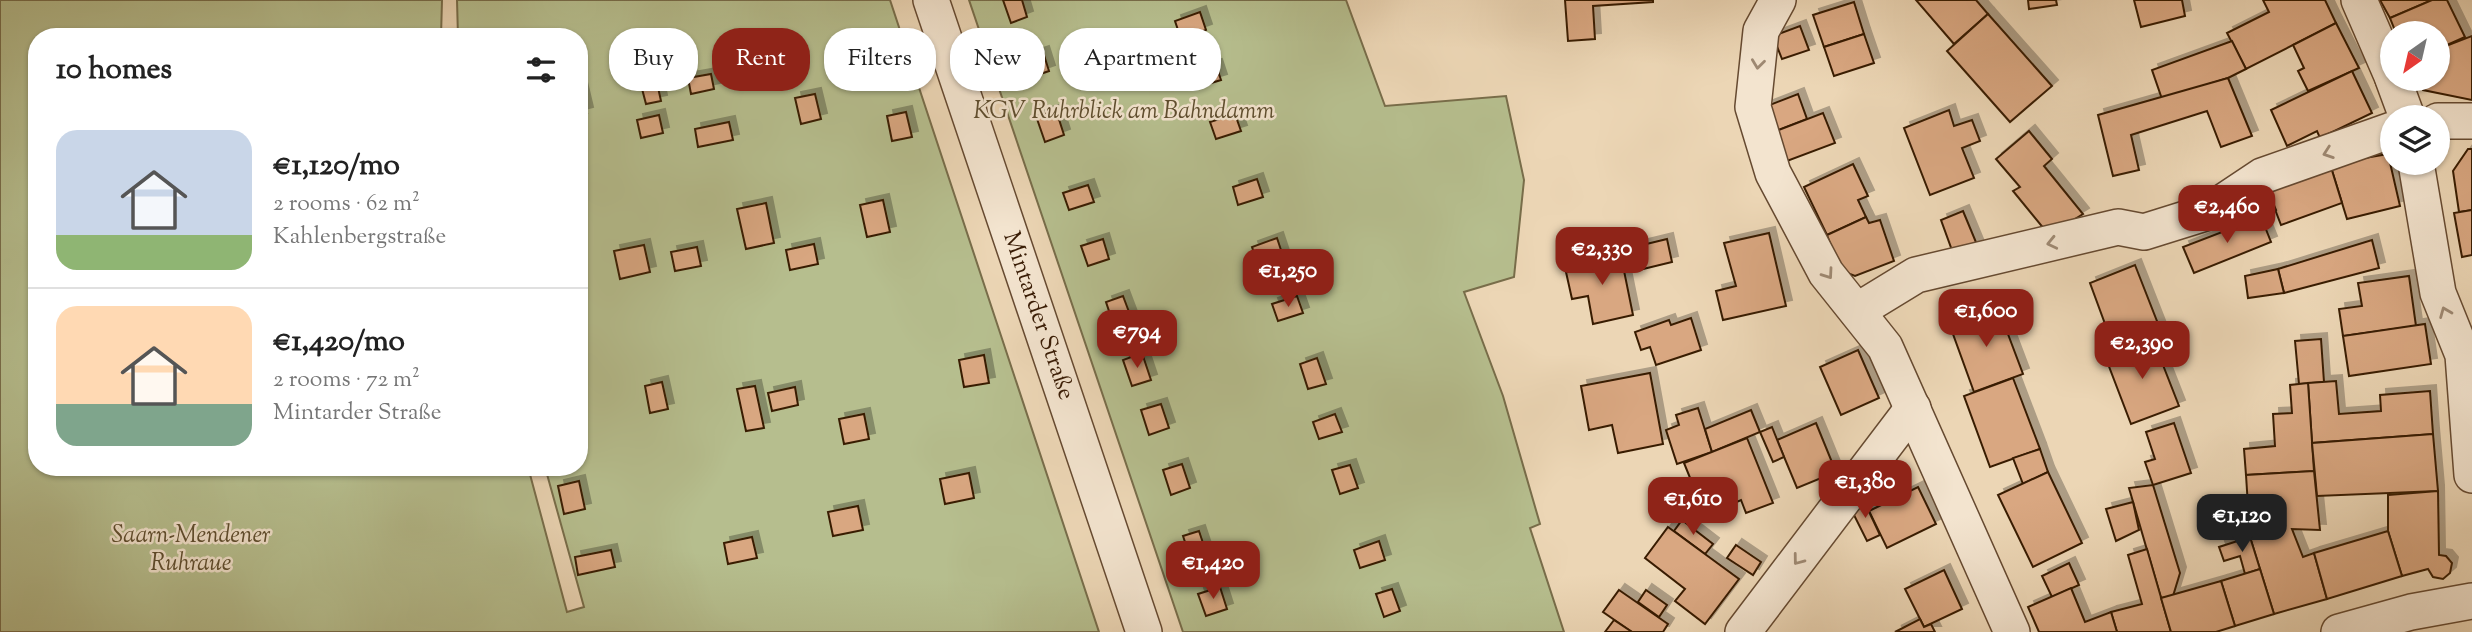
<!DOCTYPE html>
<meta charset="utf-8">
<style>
body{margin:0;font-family:"Sorts Mill Goudy",serif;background:#f2f2f2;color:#222;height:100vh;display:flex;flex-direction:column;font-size:26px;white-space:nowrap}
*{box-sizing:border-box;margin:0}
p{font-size:23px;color:#767676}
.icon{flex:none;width:38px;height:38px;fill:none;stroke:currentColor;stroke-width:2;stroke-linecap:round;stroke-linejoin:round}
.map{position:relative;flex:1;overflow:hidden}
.panel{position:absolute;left:28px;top:28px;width:560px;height:448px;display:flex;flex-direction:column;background:#fff;border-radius:28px;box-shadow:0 2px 5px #0004}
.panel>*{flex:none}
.hud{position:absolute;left:609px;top:28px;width:665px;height:63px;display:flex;gap:14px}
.needle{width:46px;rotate:214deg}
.buttons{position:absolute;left:2380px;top:21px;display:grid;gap:14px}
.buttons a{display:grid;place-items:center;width:70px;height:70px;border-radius:50%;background:#fff;box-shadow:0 2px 5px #0004;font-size:35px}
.price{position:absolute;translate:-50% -60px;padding:0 16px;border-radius:14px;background:#8f2418;color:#fff;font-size:23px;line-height:46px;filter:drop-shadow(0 2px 4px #0008)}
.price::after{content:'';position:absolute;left:50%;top:42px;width:21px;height:16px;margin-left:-10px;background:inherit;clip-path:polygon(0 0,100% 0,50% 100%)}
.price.on{background:#222;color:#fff}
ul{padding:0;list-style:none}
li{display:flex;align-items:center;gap:21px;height:175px;padding:0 28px}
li+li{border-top:2px solid #e0e0e0}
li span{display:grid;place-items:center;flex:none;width:196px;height:140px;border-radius:21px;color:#555}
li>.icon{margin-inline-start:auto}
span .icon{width:84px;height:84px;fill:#fffc;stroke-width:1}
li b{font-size:30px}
h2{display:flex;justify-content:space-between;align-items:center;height:84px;padding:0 28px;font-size:30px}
.tag{padding:0 24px;border-radius:28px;background:#fff;box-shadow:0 2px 5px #0004;font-size:24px;line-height:63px}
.tag.on{background:#8f2418;color:#fff}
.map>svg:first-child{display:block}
.green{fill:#b6be8e;stroke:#786d4a;stroke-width:2}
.building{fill:#d9a781;stroke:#391c05;stroke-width:2;filter:url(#shadow)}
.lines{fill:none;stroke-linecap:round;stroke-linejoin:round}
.street-casing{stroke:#664a31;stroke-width:38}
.street{stroke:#f3e4cf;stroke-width:35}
.oneway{stroke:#9f8a74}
.labels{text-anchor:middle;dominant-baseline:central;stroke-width:5;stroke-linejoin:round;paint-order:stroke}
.park-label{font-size:24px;font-style:italic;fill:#5e4d2e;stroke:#f3e4cf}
.street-label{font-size:24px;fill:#391c05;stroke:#f3e4cf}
</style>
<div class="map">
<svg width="2472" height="632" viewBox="0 0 2472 632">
<defs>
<filter id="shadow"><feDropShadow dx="6" dy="-6" stdDeviation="0" flood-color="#0004"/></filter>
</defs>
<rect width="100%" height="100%" fill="#ecd6b5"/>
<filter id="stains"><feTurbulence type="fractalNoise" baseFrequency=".00286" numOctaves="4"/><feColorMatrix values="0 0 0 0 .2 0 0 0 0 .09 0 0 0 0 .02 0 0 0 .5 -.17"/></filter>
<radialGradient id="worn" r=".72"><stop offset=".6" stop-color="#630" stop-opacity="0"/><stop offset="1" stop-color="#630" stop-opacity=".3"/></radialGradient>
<!-- green -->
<g class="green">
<polygon points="0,0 442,0 441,37 37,37 37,467 528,467 567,612 584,607 545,467 579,467 579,37 458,37 457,0 890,0 1099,632 0,632"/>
<polygon points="969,0 1346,0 1385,106 1506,96 1524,180 1514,277 1464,292 1503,396 1540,524 1530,528 1564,632 1183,632"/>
</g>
<!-- building -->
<g class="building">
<polygon points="1003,0 1022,0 1027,17 1011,23"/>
<polygon points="1565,0 1653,0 1653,2 1593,6 1595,39 1568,41"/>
<polygon points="1916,0 1976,0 1988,14 1954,44"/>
<polygon points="2028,0 2056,0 2057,5 2029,9"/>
<polygon points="2134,0 2182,0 2185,16 2141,27"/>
<polygon points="2263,0 2325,0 2336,23 2246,69 2227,33 2269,12"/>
<polygon points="2380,0 2432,0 2390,18"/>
<polygon points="2432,0 2447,0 2465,37 2438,49 2438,33 2396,33 2390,18"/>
<polygon points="1854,2 1864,34 1824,47 1813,15"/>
<polygon points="1200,12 1206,30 1181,39 1175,21"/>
<polygon points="1988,14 2052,86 2010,122 1947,51"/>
<polygon points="2336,23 2359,68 2308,91 2298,71 2304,68 2293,45"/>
<polygon points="1800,26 1809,50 1782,59 1773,36"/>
<polygon points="1864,34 1874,63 1834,76 1824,47"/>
<polygon points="2472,36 2472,100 2423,90 2417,79 2438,79 2438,49"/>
<polygon points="2232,41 2246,69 2228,78 2162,99 2152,70"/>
<polygon points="1043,52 1049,71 1026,79 1019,60"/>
<polygon points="799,58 802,74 781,78 778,62"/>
<polygon points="1216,65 1221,80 1198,87 1193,72"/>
<polygon points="2352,71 2372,113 2320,138 2317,131 2287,146 2271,110"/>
<polygon points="711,74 714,89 691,94 688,78"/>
<polygon points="656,78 661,101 646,104 640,81"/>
<polygon points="2228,78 2252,136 2221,147 2207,111 2131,135 2139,170 2113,176 2098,115"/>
<polygon points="581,88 587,113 579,115 579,89"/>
<polygon points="815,94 821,119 801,124 795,98"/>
<polygon points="1798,94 1807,119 1776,131 1767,106"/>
<polygon points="1056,110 1064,135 1045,142 1036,116"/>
<polygon points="1949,110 1954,126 1972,120 1980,141 1962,148 1974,178 1930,195 1904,128"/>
<polygon points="906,112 912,137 892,141 887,116"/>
<polygon points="1823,113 1835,143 1787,161 1776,131"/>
<polygon points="1235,114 1241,131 1216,139 1210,122"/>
<polygon points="659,115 663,133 641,138 637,120"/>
<polygon points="729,122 733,140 698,147 695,129"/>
<polygon points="2029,131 2052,159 2044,166 2083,214 2049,235 2013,191 2020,187 1996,159"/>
<polygon points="2468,149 2472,149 2472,210 2459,212 2453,171"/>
<polygon points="2388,154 2400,206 2347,219 2330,164"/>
<polygon points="1853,164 1868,196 1858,200 1866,217 1827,235 1804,187"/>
<polygon points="2330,164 2342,203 2281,225 2266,186"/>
<polygon points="1257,179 1263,197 1238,205 1233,187"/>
<polygon points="1088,185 1094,202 1069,210 1063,193"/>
<polygon points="2266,186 2276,210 2261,217 2255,191"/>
<polygon points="883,200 890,232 867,237 860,205"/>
<polygon points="766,203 774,243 746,249 737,209"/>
<polygon points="2472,210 2472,255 2462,257 2454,213"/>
<polygon points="1963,211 1978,247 1953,253 1941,220"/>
<polygon points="1866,217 1869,223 1880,220 1894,261 1855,276 1840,270 1827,235"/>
<polygon points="2261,217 2271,242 2194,273 2183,247"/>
<polygon points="1769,233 1786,306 1723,320 1716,291 1736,286 1724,243"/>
<polygon points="1277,238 1283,256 1258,264 1252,247"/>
<polygon points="1103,239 1109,259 1088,266 1081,246"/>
<polygon points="1667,239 1672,262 1639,270 1634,247"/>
<polygon points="2372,240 2379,268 2284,293 2278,269"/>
<polygon points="814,244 818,264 790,270 786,250"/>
<polygon points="644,245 650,272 620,279 614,251"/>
<polygon points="697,247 701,266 675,271 671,252"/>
<polygon points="1620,251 1633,315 1593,324 1588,296 1572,299 1566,272 1583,269 1580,259"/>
<polygon points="2135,265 2162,334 2115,351 2090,283"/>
<polygon points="2278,269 2284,293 2248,298 2245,276"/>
<polygon points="2409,276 2416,326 2343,336 2339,309 2362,306 2358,283"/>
<polygon points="1123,296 1132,320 1114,326 1106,302"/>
<polygon points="1297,296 1303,313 1278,321 1272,304"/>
<polygon points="1997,305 2023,374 1974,392 1949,323"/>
<polygon points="1691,318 1701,350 1656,365 1650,347 1641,350 1635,332 1669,320 1671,325"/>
<polygon points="2425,324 2431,364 2349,376 2343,336"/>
<polygon points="2152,337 2179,406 2131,424 2105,356"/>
<polygon points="2321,339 2324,382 2299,384 2295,341"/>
<polygon points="1858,350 1879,398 1841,415 1820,367"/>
<polygon points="1142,353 1151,380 1132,386 1123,360"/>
<polygon points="984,355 989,383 964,387 959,360"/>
<polygon points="1317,358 1326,384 1308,389 1300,364"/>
<polygon points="1650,373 1663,444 1618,453 1612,425 1589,430 1581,386"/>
<polygon points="2013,378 2040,449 1990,467 1964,396"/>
<polygon points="2336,381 2339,414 2381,411 2380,395 2430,391 2433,434 2312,443 2308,383"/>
<polygon points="662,382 668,409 650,413 645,386"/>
<polygon points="2308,383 2314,471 2246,475 2244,449 2275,446 2273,414 2292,413 2290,385"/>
<polygon points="755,386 764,428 746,431 737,389"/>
<polygon points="795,387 798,405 772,411 768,393"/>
<polygon points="1161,404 1169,428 1149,435 1141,410"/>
<polygon points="1698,408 1712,452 1677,464 1666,430 1679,425 1676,415"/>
<polygon points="1751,410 1760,432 1712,452 1705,429"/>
<polygon points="864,414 869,439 844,444 839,419"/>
<polygon points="1335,414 1342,432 1319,439 1313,422"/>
<polygon points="1816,423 1836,472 1797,488 1777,440"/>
<polygon points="2174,423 2191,473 2153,485 2145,462 2155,459 2146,432"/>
<polygon points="1772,427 1784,457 1773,462 1760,432"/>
<polygon points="2433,434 2438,491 2317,496 2312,443"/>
<polygon points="1747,438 1773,503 1746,513 1741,500 1730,505 1726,496 1701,505 1684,463"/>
<polygon points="2040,449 2048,472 2023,484 2013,458"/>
<polygon points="1182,464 1190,488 1171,495 1163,470"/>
<polygon points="1350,465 1358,488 1340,494 1332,470"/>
<polygon points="2314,471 2320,530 2292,529 2303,557 2314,553 2327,599 2274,614 2250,537 2246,475"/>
<polygon points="2048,472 2082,543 2033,567 1998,495"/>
<polygon points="969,473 974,498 945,504 940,479"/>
<polygon points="579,481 585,509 564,514 558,486"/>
<polygon points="2153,485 2180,573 2173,596 2161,598 2129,488"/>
<polygon points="1918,487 1936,524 1887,548 1869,511"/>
<polygon points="2438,491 2439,555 2446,556 2452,563 2450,573 2443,579 2433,577 2428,569 2402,576 2388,531 2388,495"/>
<polygon points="1863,499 1880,535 1867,541 1849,505"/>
<polygon points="2133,502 2139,530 2116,541 2106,509"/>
<polygon points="858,506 863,530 833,536 828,512"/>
<polygon points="1682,520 1713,544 1705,554 1674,531"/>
<polygon points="1668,527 1739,579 1705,624 1675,601 1685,589 1645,558"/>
<polygon points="1199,531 1207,555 1191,560 1183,536"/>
<polygon points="2388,531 2402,576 2327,599 2314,553"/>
<polygon points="752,537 757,558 728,564 724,543"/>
<polygon points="2250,537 2260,569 2245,574 2240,556 2224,561 2219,547"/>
<polygon points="1379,541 1385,560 1360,568 1354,550"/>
<polygon points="1736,545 1761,562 1753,575 1727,558"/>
<polygon points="2147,549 2171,632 2117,632 2111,612 2142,604 2128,555"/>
<polygon points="611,550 615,567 578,575 575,557"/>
<polygon points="2069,563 2079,585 2052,597 2042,576"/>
<polygon points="2260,569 2274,614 2235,626 2221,581"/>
<polygon points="1944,570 1962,609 1924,627 1905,589"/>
<polygon points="2221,581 2235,626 2216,632 2171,632 2161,598"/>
<polygon points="1220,587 1227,609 1206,616 1198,594"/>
<polygon points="2071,588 2085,622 2111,612 2117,632 2039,632 2028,607"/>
<polygon points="1392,589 1400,611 1384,617 1376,594"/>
<polygon points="1619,590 1668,624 1663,632 1632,632 1603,612"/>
<polygon points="1646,590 1667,605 1659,617 1638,602"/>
<polygon points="1920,619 1924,627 1931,624 1935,632 1895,632"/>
<polygon points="1614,620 1632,632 1605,632"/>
</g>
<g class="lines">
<!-- street casing -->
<g class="street-casing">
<g id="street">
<polyline points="931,0 1144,632"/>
<polyline points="1778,0 1761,31 1753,107 1773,173 1826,273 1885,347 2012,632"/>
<polyline points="2359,0 2392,76"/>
<polyline points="2393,79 2407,117"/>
<polyline points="2438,121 2472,121"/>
<polyline points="2416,163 2438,293 2463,355 2472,475"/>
<polyline points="1857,311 1916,275 2118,227 2144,232 2208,212 2262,176 2392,130"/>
<polyline points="1743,632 1913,408"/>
<polyline points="2339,632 2411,612 2472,601"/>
</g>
</g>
<!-- street -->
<use href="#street" class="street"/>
</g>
<!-- one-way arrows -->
<defs><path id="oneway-chevron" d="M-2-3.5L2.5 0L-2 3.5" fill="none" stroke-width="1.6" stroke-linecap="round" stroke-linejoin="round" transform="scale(1.75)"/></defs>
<g class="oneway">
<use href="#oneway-chevron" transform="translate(1758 64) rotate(97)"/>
<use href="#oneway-chevron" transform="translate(2328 153) rotate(161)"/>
<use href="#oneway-chevron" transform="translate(2052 243) rotate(167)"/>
<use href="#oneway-chevron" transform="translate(1828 274) rotate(55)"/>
<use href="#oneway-chevron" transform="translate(2445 312) rotate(-112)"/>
<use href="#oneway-chevron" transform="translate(1798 560) rotate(127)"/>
</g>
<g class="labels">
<!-- park labels -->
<g class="park-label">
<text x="1124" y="112">KGV Ruhrblick am Bahndamm</text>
<text x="191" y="536">Saarn-Mendener<tspan x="191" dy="28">Ruhraue</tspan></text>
</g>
<!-- street labels -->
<g class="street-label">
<text transform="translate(1038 316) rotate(71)">Mintarder Straße</text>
</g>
</g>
<rect width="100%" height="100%" filter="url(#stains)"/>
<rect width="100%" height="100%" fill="url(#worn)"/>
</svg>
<div class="buttons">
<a><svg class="needle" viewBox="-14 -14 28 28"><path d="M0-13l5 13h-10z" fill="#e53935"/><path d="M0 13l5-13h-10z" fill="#767676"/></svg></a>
<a><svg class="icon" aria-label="layers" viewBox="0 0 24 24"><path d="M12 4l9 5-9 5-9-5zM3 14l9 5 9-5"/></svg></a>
</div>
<b class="price" style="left:2227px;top:245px">€2,460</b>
<b class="price" style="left:1602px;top:287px">€2,330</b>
<b class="price" style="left:1288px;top:309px">€1,250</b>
<b class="price" style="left:1986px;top:349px">€1,600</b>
<b class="price" style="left:1137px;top:370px">€794</b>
<b class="price" style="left:2142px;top:381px">€2,390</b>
<b class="price" style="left:1865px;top:520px">€1,380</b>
<b class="price" style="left:1693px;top:537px">€1,610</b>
<b class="price on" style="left:2242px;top:554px">€1,120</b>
<b class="price" style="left:1213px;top:601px">€1,420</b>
<div class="hud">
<a class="tag">Buy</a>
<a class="tag on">Rent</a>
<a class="tag">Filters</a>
<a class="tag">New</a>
<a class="tag">Apartment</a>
</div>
<section class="panel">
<h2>10 homes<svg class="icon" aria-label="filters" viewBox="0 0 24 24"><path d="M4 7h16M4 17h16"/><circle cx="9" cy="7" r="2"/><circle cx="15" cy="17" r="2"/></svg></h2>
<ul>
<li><span style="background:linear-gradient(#c9d6e8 75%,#8fb573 0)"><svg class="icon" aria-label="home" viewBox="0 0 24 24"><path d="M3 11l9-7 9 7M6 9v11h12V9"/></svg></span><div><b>€1,120/mo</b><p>2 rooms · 62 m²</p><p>Kahlenbergstraße</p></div></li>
<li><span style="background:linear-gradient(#ffd9b3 70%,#7fa58c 0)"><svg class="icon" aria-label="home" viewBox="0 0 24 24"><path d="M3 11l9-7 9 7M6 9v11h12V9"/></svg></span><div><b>€1,420/mo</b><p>2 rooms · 72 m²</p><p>Mintarder Straße</p></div></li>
</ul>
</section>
</div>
